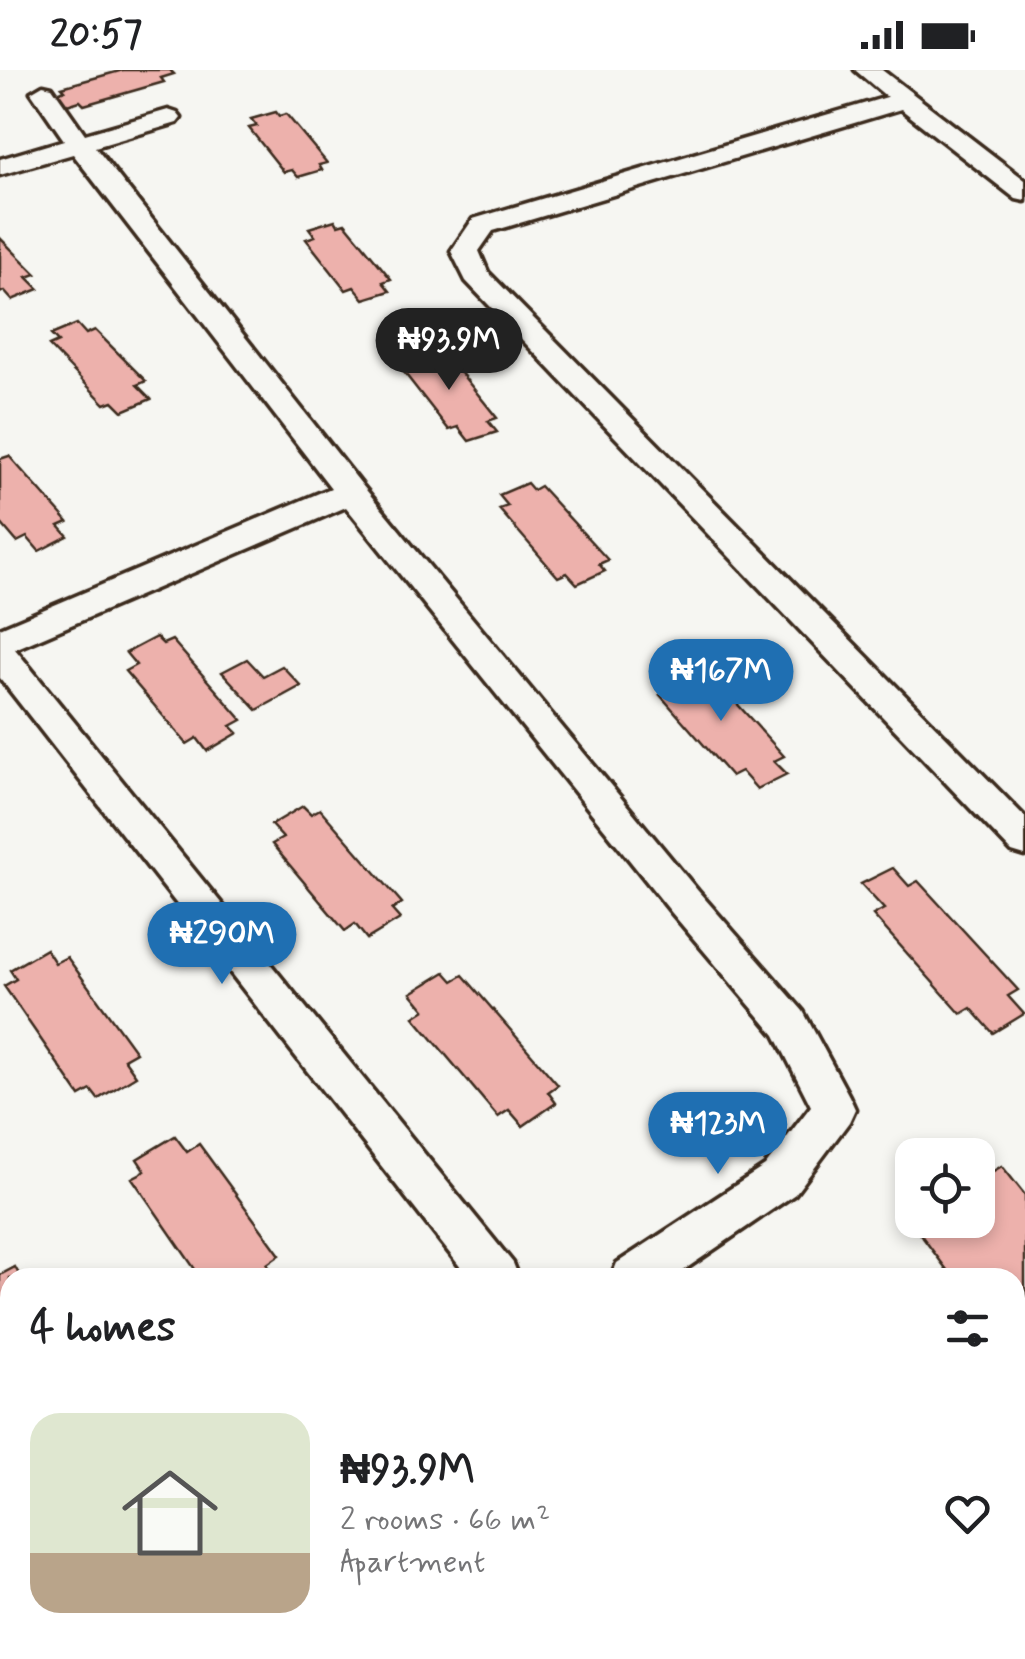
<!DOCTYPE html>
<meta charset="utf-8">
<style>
body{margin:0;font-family:Mynerve,sans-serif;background:#f6f6f6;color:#202124;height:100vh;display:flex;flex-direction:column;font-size:38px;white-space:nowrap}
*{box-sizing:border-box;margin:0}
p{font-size:32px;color:#757577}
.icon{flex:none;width:55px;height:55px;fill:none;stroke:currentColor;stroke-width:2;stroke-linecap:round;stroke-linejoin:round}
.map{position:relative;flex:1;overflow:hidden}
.drawer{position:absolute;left:0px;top:1198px;width:1025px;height:392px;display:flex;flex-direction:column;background:#fff;border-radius:30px 30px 0 0;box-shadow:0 5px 15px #0003}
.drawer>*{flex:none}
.controls{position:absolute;left:895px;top:1068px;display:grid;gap:20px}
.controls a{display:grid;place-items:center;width:100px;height:100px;border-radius:20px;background:#fff;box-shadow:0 5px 15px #0003;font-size:50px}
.price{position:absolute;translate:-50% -85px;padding:0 22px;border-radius:35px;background:#1f6fb2;color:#fff;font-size:32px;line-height:65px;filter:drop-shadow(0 2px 5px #0008)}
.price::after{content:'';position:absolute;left:50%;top:60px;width:30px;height:22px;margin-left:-15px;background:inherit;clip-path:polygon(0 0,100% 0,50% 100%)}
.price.current{background:#222;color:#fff}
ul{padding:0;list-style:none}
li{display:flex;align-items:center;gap:30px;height:250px;padding:0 30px}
li span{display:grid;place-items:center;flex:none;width:280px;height:200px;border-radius:30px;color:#555}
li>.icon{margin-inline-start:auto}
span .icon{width:120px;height:120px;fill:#fffc;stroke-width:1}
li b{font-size:42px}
h2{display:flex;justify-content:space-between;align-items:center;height:120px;padding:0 30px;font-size:42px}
.status{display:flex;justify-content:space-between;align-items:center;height:70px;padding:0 50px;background:#fff;direction:ltr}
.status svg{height:28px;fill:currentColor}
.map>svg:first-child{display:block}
.building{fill:#edb1ac;stroke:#3b2a1e;stroke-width:2.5}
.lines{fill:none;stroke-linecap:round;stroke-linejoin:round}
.minor-casing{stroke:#3b2a1e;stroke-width:7}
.minor{fill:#f6f6f2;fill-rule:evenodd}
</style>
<div class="status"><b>20:57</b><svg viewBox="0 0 49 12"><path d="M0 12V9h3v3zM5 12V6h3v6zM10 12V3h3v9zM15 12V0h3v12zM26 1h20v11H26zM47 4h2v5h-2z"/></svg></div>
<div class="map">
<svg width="1025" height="1589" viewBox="0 0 1025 1589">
<rect width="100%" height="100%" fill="#f6f6f2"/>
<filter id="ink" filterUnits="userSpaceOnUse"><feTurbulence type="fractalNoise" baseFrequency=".01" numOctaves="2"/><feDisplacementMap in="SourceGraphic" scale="20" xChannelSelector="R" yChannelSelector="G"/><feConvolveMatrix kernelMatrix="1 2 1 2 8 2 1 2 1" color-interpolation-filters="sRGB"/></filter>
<g filter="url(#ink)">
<!-- building -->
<g class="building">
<polygon points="123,0 170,0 174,4 161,8 164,12 84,35 80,31 67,35 57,23 65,20 62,17"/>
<polygon points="276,42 279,46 286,44 327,93 319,95 322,100 298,107 292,100 284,102 249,58 257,56 251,49"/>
<polygon points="335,150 338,155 345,153 391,209 383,212 390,221 364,229 354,217 346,220 306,169 315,166 309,158"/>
<polygon points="0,168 36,204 27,207 39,219 12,230 4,221 0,223"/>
<polygon points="77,254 86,264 95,260 146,311 137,315 151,329 123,341 113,331 105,334 49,276 58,272 51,265"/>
<polygon points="429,275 437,285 444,282 497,348 488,351 497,362 469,371 458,357 449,360 403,301 412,297 401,284"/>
<polygon points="9,386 68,452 59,456 68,466 39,481 27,467 17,472 0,452 0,389"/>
<polygon points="527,413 533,420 540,416 608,490 599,494 605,501 577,514 567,503 558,507 499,439 508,436 499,425"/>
<polygon points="156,567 163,574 172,570 242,650 231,656 238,663 207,681 197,668 187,674 125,601 136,595 126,583"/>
<polygon points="247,589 263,606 282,596 301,616 257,640 222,602"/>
<polygon points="684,589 695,601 704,597 784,686 774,691 787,704 757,719 741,701 731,706 660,625 670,620 655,603"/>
<polygon points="303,736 311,744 320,739 402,833 392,840 400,849 367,869 355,854 345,861 272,774 283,768 271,755"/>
<polygon points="893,798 909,816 918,811 1018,920 1008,926 1024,944 993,963 971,938 961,944 873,845 884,839 861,814"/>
<polygon points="46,879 55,893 67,887 136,982 124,989 136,1006 98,1029 91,1020 80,1026 4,916 16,909 10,900"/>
<polygon points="445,902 453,911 463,905 558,1015 548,1022 556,1033 523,1056 509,1040 498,1047 414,947 425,940 411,923"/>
<polygon points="175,1066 187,1082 199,1074 280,1185 267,1194 276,1208 201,1208 132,1108 145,1101 137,1089"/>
<polygon points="1002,1096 1025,1125 1025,1302 1015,1289 1015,1208 953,1208 909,1149 978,1150 978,1110"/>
<polygon points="15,1197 21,1208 10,1208 10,1266 0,1272 0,1205"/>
<polygon points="440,1580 583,1580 572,1589 429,1589"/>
</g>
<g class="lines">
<!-- minor casing -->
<g class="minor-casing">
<g id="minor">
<polygon points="855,0 882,0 1025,110 1025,131 1016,129 901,39 493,161 479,181 488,202 1025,747 1025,786 1012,782 466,211 451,181 473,149 887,27"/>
<polygon points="43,15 52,17 85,64 168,40 177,43 181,48 177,53 95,77 362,415 698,821 803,941 849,1026 855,1039 849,1052 795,1124 672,1208 611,1208 617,1193 765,1096 811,1036 775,965 672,843 346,437 15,579 513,1193 519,1208 469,1208 0,608 0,558 331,418 73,84 0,105 0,89 64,70 31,22"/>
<polygon points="98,1580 157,1580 154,1589 95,1589"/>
</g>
</g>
<!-- minor -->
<use href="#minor" class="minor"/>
</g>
</g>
</svg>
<div class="controls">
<a><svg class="icon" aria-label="locate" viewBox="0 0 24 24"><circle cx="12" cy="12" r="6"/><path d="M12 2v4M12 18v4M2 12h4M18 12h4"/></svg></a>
</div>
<b class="price current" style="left:449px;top:323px">₦93.9M</b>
<b class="price" style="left:721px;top:654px">₦167M</b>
<b class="price" style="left:222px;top:917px">₦290M</b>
<b class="price" style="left:718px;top:1107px">₦123M</b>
<section class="drawer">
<h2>4 homes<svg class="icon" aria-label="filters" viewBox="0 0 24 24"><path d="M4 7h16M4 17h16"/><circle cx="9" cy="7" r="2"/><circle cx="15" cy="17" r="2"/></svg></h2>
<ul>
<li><span style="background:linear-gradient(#dfe7d0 70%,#b9a48a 0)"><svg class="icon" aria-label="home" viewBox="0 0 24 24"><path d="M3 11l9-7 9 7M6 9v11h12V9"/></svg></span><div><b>₦93.9M</b><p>2 rooms · 66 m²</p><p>Apartment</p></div><svg class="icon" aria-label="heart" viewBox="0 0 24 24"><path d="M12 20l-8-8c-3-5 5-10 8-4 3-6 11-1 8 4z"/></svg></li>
</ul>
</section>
</div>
